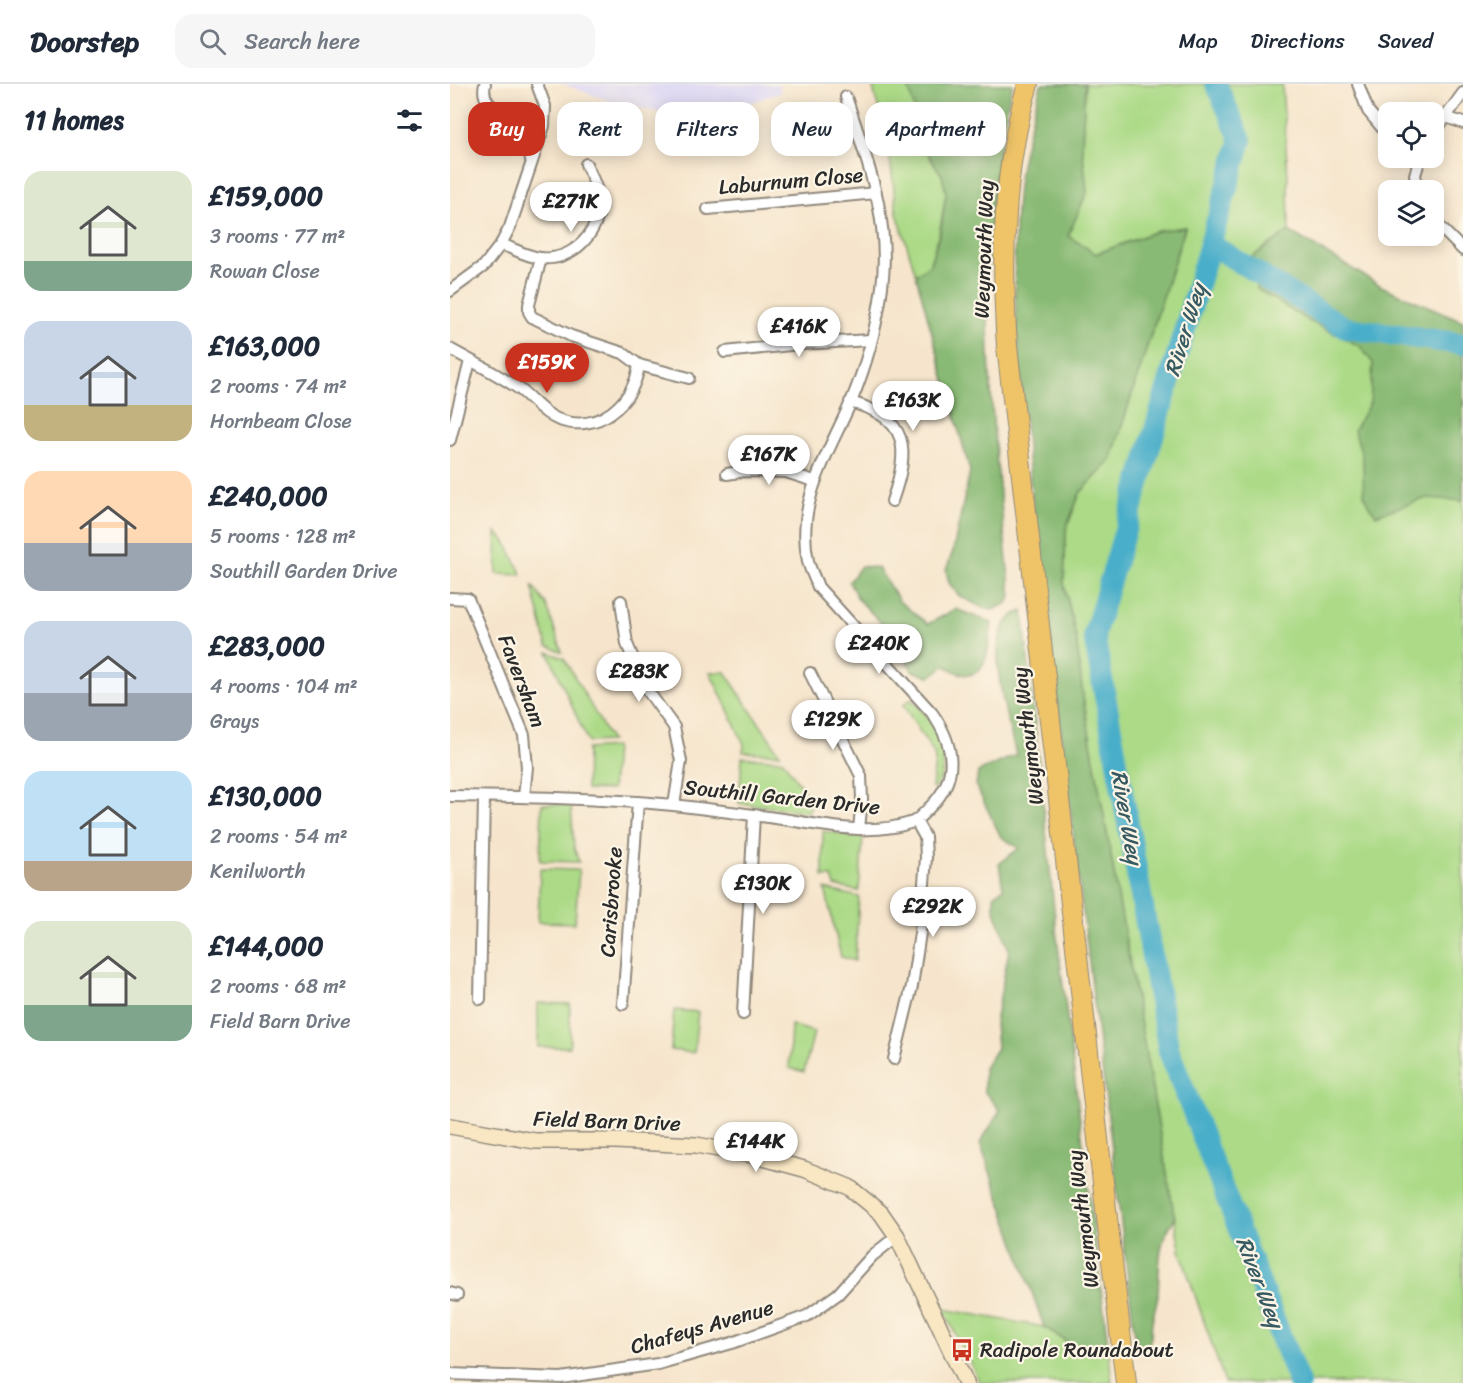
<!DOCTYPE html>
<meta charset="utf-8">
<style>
body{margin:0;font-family:Sriracha,sans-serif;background:#f6f6f7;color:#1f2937;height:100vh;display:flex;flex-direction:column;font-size:22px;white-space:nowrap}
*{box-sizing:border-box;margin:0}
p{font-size:20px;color:#747a83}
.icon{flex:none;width:33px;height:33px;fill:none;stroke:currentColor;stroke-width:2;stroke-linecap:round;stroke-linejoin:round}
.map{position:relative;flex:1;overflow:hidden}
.drawer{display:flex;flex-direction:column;background:#fff;width:450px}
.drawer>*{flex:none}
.hud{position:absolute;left:18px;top:18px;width:570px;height:54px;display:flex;gap:12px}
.controls{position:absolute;left:928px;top:18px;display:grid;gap:12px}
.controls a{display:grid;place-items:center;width:66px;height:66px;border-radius:12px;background:#fff;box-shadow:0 3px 15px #0003;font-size:30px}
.price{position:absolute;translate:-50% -51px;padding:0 14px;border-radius:21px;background:#fff;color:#222;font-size:20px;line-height:39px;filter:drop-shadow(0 2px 3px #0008)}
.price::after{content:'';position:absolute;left:50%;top:36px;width:18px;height:14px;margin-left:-9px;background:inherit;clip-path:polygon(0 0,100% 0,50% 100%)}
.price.current{background:#c8321e;color:#fff}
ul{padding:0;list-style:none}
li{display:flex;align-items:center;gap:18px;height:150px;padding:0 24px}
li span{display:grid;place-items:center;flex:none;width:168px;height:120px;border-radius:18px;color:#555}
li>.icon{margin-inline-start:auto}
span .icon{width:72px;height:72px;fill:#fffc;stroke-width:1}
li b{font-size:26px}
h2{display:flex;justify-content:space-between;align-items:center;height:72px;padding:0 24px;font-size:26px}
.tag{padding:0 21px;border-radius:18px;background:#fff;box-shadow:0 3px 15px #0003;font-size:21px;line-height:54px}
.tag.current{background:#c8321e;color:#fff}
header{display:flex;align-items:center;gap:36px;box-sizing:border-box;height:84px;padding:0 30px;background:#fff;border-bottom:2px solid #e0e1e3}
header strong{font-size:28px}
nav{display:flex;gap:33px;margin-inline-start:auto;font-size:21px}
.search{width:420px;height:54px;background:#f6f6f7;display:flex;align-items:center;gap:15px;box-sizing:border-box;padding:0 21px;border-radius:18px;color:#747a83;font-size:22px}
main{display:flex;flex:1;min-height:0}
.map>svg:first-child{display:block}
.built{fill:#dbd6f7}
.green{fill:#acda87;stroke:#6c8259;stroke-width:1.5}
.forest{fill:#89ba74;stroke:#5a7250;stroke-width:1.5}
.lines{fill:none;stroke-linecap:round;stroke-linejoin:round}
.river{stroke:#4aaec9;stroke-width:22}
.street-casing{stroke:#90887c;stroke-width:14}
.secondary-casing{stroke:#90887c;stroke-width:18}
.highway-casing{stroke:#90887c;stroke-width:22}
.street{stroke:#fff;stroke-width:10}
.secondary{stroke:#f9e7c3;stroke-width:15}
.highway{stroke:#efc469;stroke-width:20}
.labels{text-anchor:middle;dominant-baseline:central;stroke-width:4.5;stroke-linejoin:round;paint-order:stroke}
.street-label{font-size:21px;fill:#2b2b2b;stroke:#fcf5e5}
.poi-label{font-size:21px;fill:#2b2b2b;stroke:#fcf5e5;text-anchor:start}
.water-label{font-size:22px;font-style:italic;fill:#365962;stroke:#fcf5e5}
</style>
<header>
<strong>Doorstep</strong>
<div class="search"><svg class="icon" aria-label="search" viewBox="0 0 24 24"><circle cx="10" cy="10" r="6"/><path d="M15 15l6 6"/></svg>Search here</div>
<nav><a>Map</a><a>Directions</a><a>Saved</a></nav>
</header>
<main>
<section class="drawer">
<h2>11 homes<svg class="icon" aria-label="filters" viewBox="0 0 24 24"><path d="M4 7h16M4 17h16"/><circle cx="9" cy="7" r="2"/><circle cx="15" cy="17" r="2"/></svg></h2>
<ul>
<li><span style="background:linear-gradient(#dfe7d0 75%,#7fa58c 0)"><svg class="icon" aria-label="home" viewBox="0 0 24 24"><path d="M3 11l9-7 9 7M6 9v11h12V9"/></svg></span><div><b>£159,000</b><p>3 rooms · 77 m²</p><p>Rowan Close</p></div></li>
<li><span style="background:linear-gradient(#c9d6e8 70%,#c2b280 0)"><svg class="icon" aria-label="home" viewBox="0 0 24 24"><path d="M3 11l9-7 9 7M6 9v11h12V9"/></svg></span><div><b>£163,000</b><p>2 rooms · 74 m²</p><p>Hornbeam Close</p></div></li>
<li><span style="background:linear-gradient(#ffd9b3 60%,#9aa5b1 0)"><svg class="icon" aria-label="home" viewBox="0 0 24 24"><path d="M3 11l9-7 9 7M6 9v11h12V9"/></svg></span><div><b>£240,000</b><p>5 rooms · 128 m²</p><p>Southill Garden Drive</p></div></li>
<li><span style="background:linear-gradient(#c9d6e8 60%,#9aa5b1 0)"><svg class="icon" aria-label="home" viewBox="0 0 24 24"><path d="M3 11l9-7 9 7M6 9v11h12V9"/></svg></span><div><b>£283,000</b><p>4 rooms · 104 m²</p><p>Grays</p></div></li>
<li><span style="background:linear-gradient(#bfe0f5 75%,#b9a48a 0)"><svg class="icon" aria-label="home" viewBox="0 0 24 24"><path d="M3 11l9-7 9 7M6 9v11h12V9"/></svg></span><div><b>£130,000</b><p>2 rooms · 54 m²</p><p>Kenilworth</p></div></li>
<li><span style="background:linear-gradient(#dfe7d0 70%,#7fa58c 0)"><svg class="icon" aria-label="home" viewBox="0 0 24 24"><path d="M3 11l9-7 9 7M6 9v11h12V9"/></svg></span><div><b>£144,000</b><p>2 rooms · 68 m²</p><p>Field Barn Drive</p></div></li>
</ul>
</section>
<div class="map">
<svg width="1013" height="1299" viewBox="0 0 1013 1299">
<rect width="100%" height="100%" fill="#fcf5e5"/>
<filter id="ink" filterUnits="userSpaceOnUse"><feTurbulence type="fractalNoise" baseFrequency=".0167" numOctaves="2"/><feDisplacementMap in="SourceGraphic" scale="12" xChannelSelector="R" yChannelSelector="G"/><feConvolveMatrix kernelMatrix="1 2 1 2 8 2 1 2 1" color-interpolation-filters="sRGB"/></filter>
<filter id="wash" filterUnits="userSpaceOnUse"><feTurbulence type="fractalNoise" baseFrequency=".008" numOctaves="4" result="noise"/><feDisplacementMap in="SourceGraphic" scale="24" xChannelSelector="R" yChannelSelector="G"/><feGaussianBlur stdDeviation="1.35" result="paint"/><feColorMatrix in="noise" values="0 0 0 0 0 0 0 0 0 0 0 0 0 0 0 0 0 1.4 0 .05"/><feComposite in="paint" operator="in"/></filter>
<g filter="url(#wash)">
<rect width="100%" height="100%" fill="#f6e5cc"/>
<!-- built -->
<polygon class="built" points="113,0 329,0 330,9 245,36 165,19"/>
<!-- green -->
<g class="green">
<polygon points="422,0 458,0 479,72 492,91 496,109 490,145 480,180 466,191 447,129 438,60"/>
<polygon points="635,0 832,0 838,94 839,147 799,175 1013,254 1013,1299 775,1299 731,1170 633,613 626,553 614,500 616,445 630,409 661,376 735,144 707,147 645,170 618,152 637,108 632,61"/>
<polygon points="46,448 56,458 72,491 47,490"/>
<polygon points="82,501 96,520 112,568 97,562"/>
<polygon points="98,568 114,574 161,657 138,658"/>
<polygon points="260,588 275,588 330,670 293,668 294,660"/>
<path d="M 461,615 C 468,623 477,631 483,640 C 496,657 497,686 486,704 L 482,704 L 485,675 L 483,668 L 453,621 Z"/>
<polygon points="165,663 162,706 136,706 137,665"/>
<polygon points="292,673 333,676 362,719 358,728 289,719"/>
<polygon points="92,720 121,721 124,764 129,778 90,777"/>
<polygon points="373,747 413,753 409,807 385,802 382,793 373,793"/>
<polygon points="90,785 129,786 125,839 88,838"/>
<polygon points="375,805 409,813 405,877 391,873"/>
<polygon points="88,919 120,920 120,963 88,963"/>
<polygon points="224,926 248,928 244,969 221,966"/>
<polygon points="341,941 364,948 354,988 339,984"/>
<polygon points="493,1225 594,1243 625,1263 658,1260 662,1299 530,1299"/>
</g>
<!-- forest -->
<g class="forest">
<path d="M 457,0 L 563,0 C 555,25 552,50 548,76 C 525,221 546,368 561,514 L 556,520 L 543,526 L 533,524 L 508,511 L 499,499 L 496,486 L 503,467 L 520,387 L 466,191 L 480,180 L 491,145 L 496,109 L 492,91 L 479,72 Z"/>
<path d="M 591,0 L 635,0 L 632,61 L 637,108 L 618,152 L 646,170 L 707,147 L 735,143 L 661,376 L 630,409 L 616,445 L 614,500 L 626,553 L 633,613 L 725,1135 C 706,1159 710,1182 708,1211 C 707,1220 703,1229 702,1238 C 700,1250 704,1254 695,1264 L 687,1260 L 684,1245 L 580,396 C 572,299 558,200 568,103 C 571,69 583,34 591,0 Z"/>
<path d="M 839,147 L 933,203 L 1013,237 L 1013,417 L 977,414 L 926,431 C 908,410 915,403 913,378 C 912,367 907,356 904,346 L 920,319 L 923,279 L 910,262 L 857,236 L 807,205 L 798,176 Z"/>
<path d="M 411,482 L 428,484 L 450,518 L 478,540 L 506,525 L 542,539 C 539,556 539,597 512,590 C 506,589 500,584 494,582 L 480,593 L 462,587 L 444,552 L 408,515 L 399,498 Z"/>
<path d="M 573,527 L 607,853 L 658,1260 L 625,1263 L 594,1243 L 530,1059 L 550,1027 L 534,1007 L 534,984 L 547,964 L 545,939 L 559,866 L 544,824 L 544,812 L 553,804 L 549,780 L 569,764 L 551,753 L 526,702 L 528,688 L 566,671 C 559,638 525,540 573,527 Z"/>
</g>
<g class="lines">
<!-- river -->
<g class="river">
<polyline points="766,0 791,56 644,551 719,967 849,1299"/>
<polyline points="760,160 896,244 1013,260"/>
</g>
</g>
</g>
<g filter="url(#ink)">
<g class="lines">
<!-- street casing -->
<g class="street-casing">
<g id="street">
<path d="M 35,0 C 29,23 55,28 67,42 C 77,52 79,63 81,76"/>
<polyline points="908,0 918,27 939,52"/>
<polyline points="996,33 1013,39"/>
<polyline points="984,49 1013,9"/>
<polyline points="968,106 965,91 970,74"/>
<polyline points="258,125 426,109"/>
<polyline points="984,137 1013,166"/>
<path d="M 51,160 C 64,165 76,172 90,174 C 123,178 152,147 149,115 C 148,104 141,91 136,80"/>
<polyline points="91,174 79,221 79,228 82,233 121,252 173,269 189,281 239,294"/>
<polyline points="0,207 34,182 51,160 60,143 94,42 95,22 87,0"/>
<path d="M 0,265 C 23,278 46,289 68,304 C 81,313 92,329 107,335 C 147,351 184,320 189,281"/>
<polyline points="275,268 350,260 421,256"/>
<path d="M 400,318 C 460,334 460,366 442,417"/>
<polyline points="0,356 20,277"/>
<polyline points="277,390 295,387 336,388 364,397"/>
<polyline points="0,514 18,515 74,651 77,683 74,713"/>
<polyline points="171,517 177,560 195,603 224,643 231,677 224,721"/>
<polyline points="360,589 411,692 412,715 409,745"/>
<path d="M 0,712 C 74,713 149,714 223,721 C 260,725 296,730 332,735 C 374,741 421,753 463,738 C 469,735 475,728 480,723 C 510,694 504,660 482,629 L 368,503 C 365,494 360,486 358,477 C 345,419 379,368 401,318 C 416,282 427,242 432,203 C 441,136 417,76 396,13"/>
<polyline points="30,915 34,713"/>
<polyline points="173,920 188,718"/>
<polyline points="293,930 304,731"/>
<polyline points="444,975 462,902 470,849 476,774 475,753 466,737"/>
<polyline points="0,1209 7,1211"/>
<polyline points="0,1290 111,1294 208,1280 282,1259 357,1232 388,1210 422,1172 447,1152"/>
</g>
</g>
<!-- secondary casing -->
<g class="secondary-casing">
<polyline id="secondary" points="0,1042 85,1057 165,1057 246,1061 302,1071 354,1085 399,1103 431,1129 447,1152 516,1299"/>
</g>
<!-- highway casing -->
<g class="highway-casing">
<path id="highway" d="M 578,0 C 553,85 551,175 557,262 L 676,1299"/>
</g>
<!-- street -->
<use href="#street" class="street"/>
<!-- secondary -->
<use href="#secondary" class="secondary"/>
<!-- highway -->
<use href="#highway" class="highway"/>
</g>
</g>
<!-- icons -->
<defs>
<g id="bus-bare" transform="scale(1.8)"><path d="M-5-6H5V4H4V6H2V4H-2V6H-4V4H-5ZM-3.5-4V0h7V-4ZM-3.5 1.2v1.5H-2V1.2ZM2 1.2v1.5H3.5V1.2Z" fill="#c8321e" stroke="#fcf5e5" stroke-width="2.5" paint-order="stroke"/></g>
</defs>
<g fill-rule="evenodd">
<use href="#bus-bare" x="512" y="1266"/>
</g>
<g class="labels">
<!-- street labels -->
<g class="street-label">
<text transform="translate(341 97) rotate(-5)">Laburnum Close</text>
<text transform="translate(534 165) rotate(-88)">Weymouth Way</text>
<text transform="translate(72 597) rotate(69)">Faversham</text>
<text transform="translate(578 652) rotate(-97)">Weymouth Way</text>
<text transform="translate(332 713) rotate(6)">Southill Garden Drive</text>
<text transform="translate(161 818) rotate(-86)">Carisbrooke</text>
<text transform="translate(157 1037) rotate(2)">Field Barn Drive</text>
<text transform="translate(633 1135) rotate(-97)">Weymouth Way</text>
<text transform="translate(252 1243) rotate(-16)">Chafeys Avenue</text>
</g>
<!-- poi labels -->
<g class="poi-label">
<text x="530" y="1266">Radipole Roundabout</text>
</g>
<!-- water labels -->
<g class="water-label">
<text transform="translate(735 246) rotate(-73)">River Wey</text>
<text transform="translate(677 733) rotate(80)">River Wey</text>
<text transform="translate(810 1198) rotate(69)">River Wey</text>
</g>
</g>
</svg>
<div class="controls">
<a><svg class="icon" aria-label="locate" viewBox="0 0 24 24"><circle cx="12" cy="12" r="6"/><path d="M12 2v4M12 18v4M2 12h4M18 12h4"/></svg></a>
<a><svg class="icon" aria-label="layers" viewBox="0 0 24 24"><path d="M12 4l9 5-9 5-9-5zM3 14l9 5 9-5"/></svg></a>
</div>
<b class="price" style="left:121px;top:149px">£271K</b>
<b class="price" style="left:349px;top:274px">£416K</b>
<b class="price current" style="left:97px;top:310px">£159K</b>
<b class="price" style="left:463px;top:348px">£163K</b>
<b class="price" style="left:319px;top:402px">£167K</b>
<b class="price" style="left:429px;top:591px">£240K</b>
<b class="price" style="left:189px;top:619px">£283K</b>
<b class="price" style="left:383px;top:667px">£129K</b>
<b class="price" style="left:313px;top:831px">£130K</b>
<b class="price" style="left:483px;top:854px">£292K</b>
<b class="price" style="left:306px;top:1089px">£144K</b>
<div class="hud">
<a class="tag current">Buy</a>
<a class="tag">Rent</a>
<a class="tag">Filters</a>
<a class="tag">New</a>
<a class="tag">Apartment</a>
</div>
</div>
</main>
